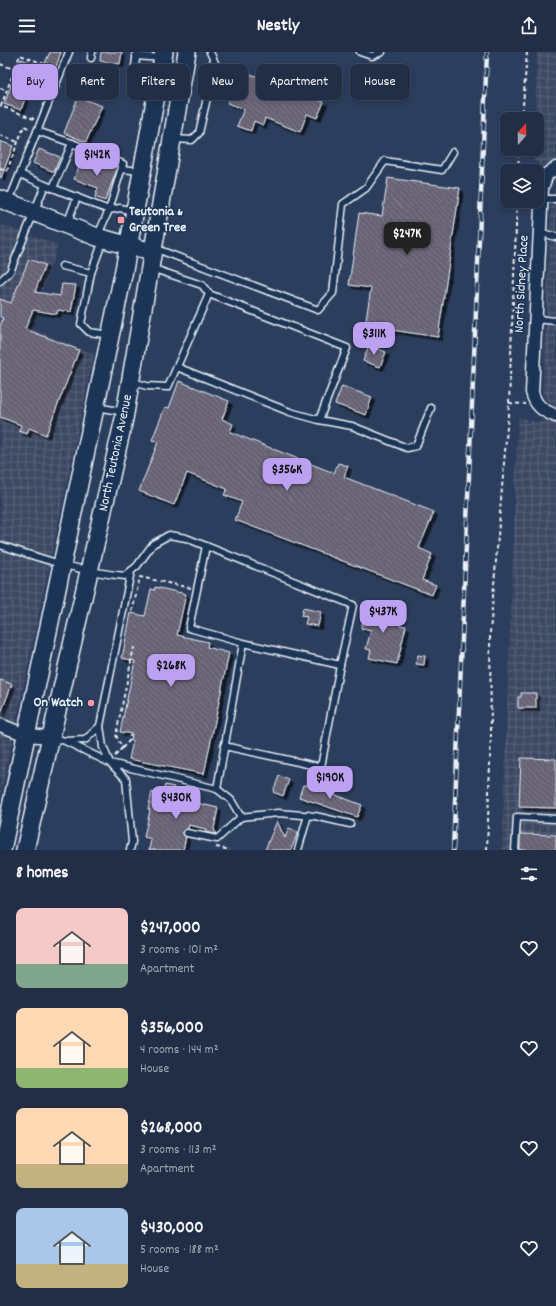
<!DOCTYPE html>
<meta charset="utf-8">
<style>
body{margin:0;font-family:Dekko,sans-serif;background:#2d3a51;color:#f1f3f6;height:100vh;display:flex;flex-direction:column;font-size:15px;white-space:nowrap}
*{box-sizing:border-box;margin:0}
p{font-size:13px;color:#a2a8b3}
.icon{flex:none;width:22px;height:22px;fill:none;stroke:currentColor;stroke-width:2;stroke-linecap:round;stroke-linejoin:round}
.map{position:relative;height:798px;overflow:hidden}
.panel{display:flex;flex-direction:column;background:#212e46;flex:1}
.panel>*{flex:none}
.banner{position:absolute;left:12px;top:12px;width:532px;height:36px;display:flex;gap:8px}
.needle{width:26px;rotate:20deg}
.buttons{position:absolute;left:500px;top:60px;display:grid;gap:8px}
.buttons a{display:grid;place-items:center;width:44px;height:44px;border-radius:8px;background:#212e46;box-shadow:0 2px 6px #0003,0 0 0 1px #3e4a5f;font-size:20px}
.price{position:absolute;translate:-50% -34px;padding:0 9px;border-radius:8px;background:#bca0f2;color:#111;font-size:13px;line-height:26px;filter:drop-shadow(0 1px 2px #0008)}
.price::after{content:'';position:absolute;left:50%;top:24px;width:12px;height:9px;margin-left:-6px;background:inherit;clip-path:polygon(0 0,100% 0,50% 100%)}
.price.active{background:#222;color:#fff}
ul{padding:0;list-style:none}
li{display:flex;align-items:center;gap:12px;height:100px;padding:0 16px}
li span{display:grid;place-items:center;flex:none;width:112px;height:80px;border-radius:8px;color:#555}
li>.icon{margin-inline-start:auto}
span .icon{width:48px;height:48px;fill:#fffc;stroke-width:1}
li b{font-size:17px}
h2{display:flex;justify-content:space-between;align-items:center;height:48px;padding:0 16px;font-size:17px}
.chip{padding:0 14px;border-radius:8px;background:#212e46;box-shadow:0 2px 6px #0003,0 0 0 1px #3e4a5f;font-size:14px;line-height:36px}
.chip.active{background:#bca0f2;color:#111}
header{display:flex;justify-content:space-between;align-items:center;height:52px;padding:0 16px;background:#212e46;font-size:18px;font-weight:800}
.map>svg:first-child{display:block}
.industrial{fill:url(#industrial-grid)}
.building{fill:url(#building-back-hatch);stroke:#e8f1f8;filter:url(#shadow)}
.lines{fill:none;stroke-linecap:round;stroke-linejoin:round}
.lane-casing{stroke:#e8f1f8;stroke-width:9}
.street-casing{stroke:#e8f1f8;stroke-width:15}
.secondary-casing{stroke:#e8f1f8;stroke-width:20}
.path{stroke:#e8f1f8;stroke-width:2;stroke-dasharray:4 3;stroke-linecap:butt}
.lane{stroke:#1d3557;stroke-width:6}
.street{stroke:#1d3557;stroke-width:12}
.secondary{stroke:#1d3557;stroke-width:17}
.rail-casing{stroke:#e8f1f8;stroke-width:4.5}
.rail{stroke:#1d3557;stroke-width:3;stroke-dasharray:9;stroke-linecap:butt}
.poi-dot{fill:#ff9aa2;stroke:#1d3557;stroke-width:1.5}
.labels{text-anchor:middle;dominant-baseline:central;stroke-width:3;stroke-linejoin:round;paint-order:stroke}
.poi-label{font-size:14px;font-weight:bold;fill:#e8f1f8;stroke:#1d3557;text-anchor:start}
.street-label{font-size:14px;fill:#e8f1f8;stroke:#1d3557}
</style>
<header><svg class="icon" aria-label="menu" viewBox="0 0 24 24"><path d="M4 6h16M4 12h16M4 18h16"/></svg>Nestly<svg class="icon" aria-label="share" viewBox="0 0 24 24"><path d="M12 15V3M7 8l5-5 5 5M5 13v7h14v-7"/></svg></header>
<div class="map">
<svg width="556" height="798" viewBox="0 0 556 798">
<defs>
<pattern id="industrial-grid" width="8" height="8" patternUnits="userSpaceOnUse"><rect width="8" height="8" fill="#3e4964"/><path d="M0 4h8M4 0v8" fill="none" stroke="#5a647b"/></pattern>
<pattern id="building-back-hatch" width="6" height="6" patternUnits="userSpaceOnUse"><rect width="6" height="6" fill="#676275"/><path d="M-1 5l2 2M0 0l6 6M5-1l2 2" fill="none" stroke="#7d7989"/></pattern>
<filter id="shadow"><feDropShadow dx="3.5" dy="3.5" stdDeviation="0" flood-color="#0009"/></filter>
</defs>
<rect width="100%" height="100%" fill="#2c3e5d"/>
<filter id="ink" filterUnits="userSpaceOnUse"><feTurbulence type="fractalNoise" baseFrequency=".025" numOctaves="2"/><feDisplacementMap in="SourceGraphic" scale="8" xChannelSelector="R" yChannelSelector="G"/><feConvolveMatrix kernelMatrix="1 2 1 2 8 2 1 2 1" color-interpolation-filters="sRGB"/></filter>
<g filter="url(#ink)">
<!-- industrial -->
<g class="industrial">
<polygon points="537,0 556,0 556,129 534,108 534,97 537,97 537,67 535,67"/>
<polygon points="556,133 556,798 502,798 518,365 540,371 550,351 543,341 551,153"/>
<polygon points="0,172 58,193 29,276 94,302 0,745"/>
</g>
<!-- building -->
<g class="building">
<polygon points="50,0 61,0 56,15 45,11"/>
<polygon points="101,0 122,0 120,12 100,9"/>
<polygon points="21,7 37,13 21,58 4,52"/>
<polygon points="240,18 324,50 317,66 307,62 300,80 265,66 263,73 254,69 251,79 237,74 244,57 227,51 229,45 227,44 235,22 238,23"/>
<polygon points="78,45 102,54 86,90 64,81"/>
<polygon points="0,89 13,94 1,126 0,125"/>
<polygon points="39,97 60,105 54,120 33,111"/>
<polygon points="82,107 106,116 108,111 118,115 105,149 95,145 98,136 74,127"/>
<polygon points="388,126 460,136 438,285 365,274 371,236 349,233 359,161 382,164"/>
<polygon points="29,207 45,213 35,240 60,244 62,232 76,233 71,260 58,258 57,262 33,258 25,277 79,298 46,383 29,376 27,382 19,379 21,373 0,365 0,275 3,266 0,265 0,247 11,251"/>
<polygon points="369,293 386,300 380,315 363,309"/>
<polygon points="179,329 229,349 222,367 233,372 230,380 334,421 338,411 348,414 344,425 434,460 419,496 432,502 422,528 436,533 432,543 235,468 242,450 224,443 227,437 187,421 174,453 139,439 158,390 152,388 165,355 169,356"/>
<polygon points="342,334 372,345 366,363 335,352"/>
<polygon points="155,535 186,542 177,583 208,590 207,595 229,601 204,722 129,707 133,689 131,688 132,682 120,680 135,609 122,606 131,561 145,564 151,537 155,538"/>
<polygon points="367,552 382,555 381,560 401,564 399,573 406,574 397,612 369,606 371,598 366,597 371,578 361,576"/>
<polygon points="303,556 321,560 318,574 305,572 307,565 301,564"/>
<polygon points="418,603 425,604 424,613 416,612"/>
<polygon points="0,628 12,632 1,661 0,661"/>
<polygon points="521,641 536,641 536,656 518,656 518,645 521,645"/>
<polygon points="521,706 556,707 556,756 519,755"/>
<polygon points="279,724 289,728 283,744 273,740"/>
<polygon points="307,732 362,753 357,765 299,745 303,733 306,734"/>
<polygon points="165,733 174,735 172,745 218,756 214,777 216,782 205,780 206,777 189,773 188,777 183,780 186,785 183,798 149,798 151,787 144,785 150,758 148,757 152,740 162,743"/>
<polygon points="277,769 285,786 289,776 298,780 291,798 265,798"/>
<polygon points="520,782 556,783 556,798 520,798"/>
</g>
<g class="lines">
<!-- lane casing -->
<g class="lane-casing">
<g id="lane">
<polyline points="360,0 372,4 382,0"/>
<polyline points="136,4 162,6"/>
<polyline points="91,6 92,0"/>
<polyline points="135,14 137,0"/>
<polyline points="37,79 72,91 123,112 109,158 120,156 133,159"/>
<polyline points="174,87 192,88 199,81 215,11 210,0"/>
<polyline points="122,117 140,119"/>
<polyline points="20,122 45,133"/>
<polyline points="53,136 72,91"/>
<polyline points="542,147 556,147"/>
<polyline points="9,149 69,0"/>
<polyline points="67,172 77,145"/>
<polyline points="539,180 556,185"/>
<polyline points="103,189 91,221 81,272 89,280 110,283"/>
<polyline points="154,196 318,258 333,241 343,152 366,136 385,109 442,118 453,100"/>
<polyline points="62,214 91,221"/>
<polyline points="0,229 10,220 45,133 109,158 97,185"/>
<polyline points="535,267 556,269"/>
<polyline points="177,315 290,360 319,368 347,296 209,242"/>
<polyline points="132,330 147,334 168,335 209,242 202,233 151,216"/>
<polyline points="96,355 125,360"/>
<polyline points="319,368 352,374 407,396 416,394 431,356"/>
<path d="M 0,493 C 42,507 81,520 125,524 L 137,514 L 153,492 L 169,483 L 186,486 L 353,553 L 340,613 L 243,591"/>
<polyline points="131,519 100,674 103,695 110,711 217,737 243,591 189,576 206,494"/>
<polyline points="52,685 65,689 110,711 126,727 132,790 130,798"/>
<polyline points="67,689 85,688 100,674"/>
<polyline points="224,694 321,715 340,613"/>
<polyline points="241,765 278,761 315,764 350,772"/>
<polyline points="187,781 217,787 241,765 231,748 217,737"/>
<polyline points="298,798 308,763"/>
<polyline points="515,798 517,765 556,767"/>
</g>
</g>
<!-- street casing -->
<g class="street-casing">
<g id="street">
<path d="M 556,116 L 547,122 L 542,136 L 532,340 C 535,354 544,359 556,364"/>
<polyline points="0,673 26,683 52,685"/>
</g>
</g>
<!-- secondary casing -->
<g class="secondary-casing">
<g id="secondary">
<polyline points="0,147 97,185 152,200"/>
<polyline points="2,798 124,218 164,0"/>
<polyline points="25,798 124,367 187,0"/>
</g>
</g>
<!-- path -->
<g class="path">
<polyline points="0,12 14,17"/>
<polyline points="0,36 6,38"/>
<polyline points="34,67 1,54 20,3 55,16"/>
<polyline points="522,67 527,0"/>
<polyline points="0,83 18,90"/>
<polyline points="0,117 7,119 24,74 31,77"/>
<polyline points="518,119 519,97"/>
<polyline points="509,351 526,352"/>
<polyline points="132,560 140,525 191,536"/>
<polyline points="122,696 129,689 130,683"/>
<polyline points="115,704 122,696 116,683 134,595"/>
<polyline points="216,795 230,798"/>
<polyline points="487,798 491,682 490,581 509,351 517,149"/>
</g>
<!-- lane -->
<use href="#lane" class="lane"/>
<!-- street -->
<use href="#street" class="street"/>
<!-- secondary -->
<use href="#secondary" class="secondary"/>
<!-- rail casing -->
<g class="rail-casing">
<polyline id="rail" points="453,798 487,0"/>
</g>
<!-- rail -->
<use href="#rail" class="rail"/>
</g>
</g>
<!-- markers -->
<g class="poi-dot">
<rect x="117" y="164" width="8" height="8" rx="2"/>
<circle cx="91" cy="651" r="4"/>
</g>
<g class="labels">
<!-- poi labels -->
<g class="poi-label">
<text x="129" y="160">Teutonia &amp;<tspan x="129" dy="16">Green Tree</tspan></text>
<text x="83" y="651" text-anchor="end">On Watch</text>
</g>
<!-- street labels -->
<g class="street-label">
<text transform="translate(522 232) rotate(-87)">North Sidney Place</text>
<text transform="translate(116 401) rotate(-78)">North Teutonia Avenue</text>
</g>
</g>
</svg>
<div class="buttons">
<a><svg class="needle" viewBox="-14 -14 28 28"><path d="M0-13l5 13h-10z" fill="#e53935"/><path d="M0 13l5-13h-10z" fill="#a2a8b3"/></svg></a>
<a><svg class="icon" aria-label="layers" viewBox="0 0 24 24"><path d="M12 4l9 5-9 5-9-5zM3 14l9 5 9-5"/></svg></a>
</div>
<b class="price" style="left:97px;top:125px">$142K</b>
<b class="price active" style="left:407px;top:204px">$247K</b>
<b class="price" style="left:374px;top:304px">$311K</b>
<b class="price" style="left:287px;top:440px">$356K</b>
<b class="price" style="left:383px;top:582px">$437K</b>
<b class="price" style="left:171px;top:636px">$268K</b>
<b class="price" style="left:330px;top:748px">$190K</b>
<b class="price" style="left:176px;top:768px">$430K</b>
<div class="banner">
<a class="chip active">Buy</a>
<a class="chip">Rent</a>
<a class="chip">Filters</a>
<a class="chip">New</a>
<a class="chip">Apartment</a>
<a class="chip">House</a>
</div>
</div>
<section class="panel">
<h2>8 homes<svg class="icon" aria-label="filters" viewBox="0 0 24 24"><path d="M4 7h16M4 17h16"/><circle cx="9" cy="7" r="2"/><circle cx="15" cy="17" r="2"/></svg></h2>
<ul>
<li><span style="background:linear-gradient(#f6c9c9 70%,#7fa58c 0)"><svg class="icon" aria-label="home" viewBox="0 0 24 24"><path d="M3 11l9-7 9 7M6 9v11h12V9"/></svg></span><div><b>$247,000</b><p>3 rooms · 101 m²</p><p>Apartment</p></div><svg class="icon" aria-label="heart" viewBox="0 0 24 24"><path d="M12 20l-8-8c-3-5 5-10 8-4 3-6 11-1 8 4z"/></svg></li>
<li><span style="background:linear-gradient(#ffd9b3 75%,#8fb573 0)"><svg class="icon" aria-label="home" viewBox="0 0 24 24"><path d="M3 11l9-7 9 7M6 9v11h12V9"/></svg></span><div><b>$356,000</b><p>4 rooms · 144 m²</p><p>House</p></div><svg class="icon" aria-label="heart" viewBox="0 0 24 24"><path d="M12 20l-8-8c-3-5 5-10 8-4 3-6 11-1 8 4z"/></svg></li>
<li><span style="background:linear-gradient(#ffd9b3 70%,#c2b280 0)"><svg class="icon" aria-label="home" viewBox="0 0 24 24"><path d="M3 11l9-7 9 7M6 9v11h12V9"/></svg></span><div><b>$268,000</b><p>3 rooms · 113 m²</p><p>Apartment</p></div><svg class="icon" aria-label="heart" viewBox="0 0 24 24"><path d="M12 20l-8-8c-3-5 5-10 8-4 3-6 11-1 8 4z"/></svg></li>
<li><span style="background:linear-gradient(#a9c7e8 70%,#c2b280 0)"><svg class="icon" aria-label="home" viewBox="0 0 24 24"><path d="M3 11l9-7 9 7M6 9v11h12V9"/></svg></span><div><b>$430,000</b><p>5 rooms · 188 m²</p><p>House</p></div><svg class="icon" aria-label="heart" viewBox="0 0 24 24"><path d="M12 20l-8-8c-3-5 5-10 8-4 3-6 11-1 8 4z"/></svg></li>
</ul>
</section>
